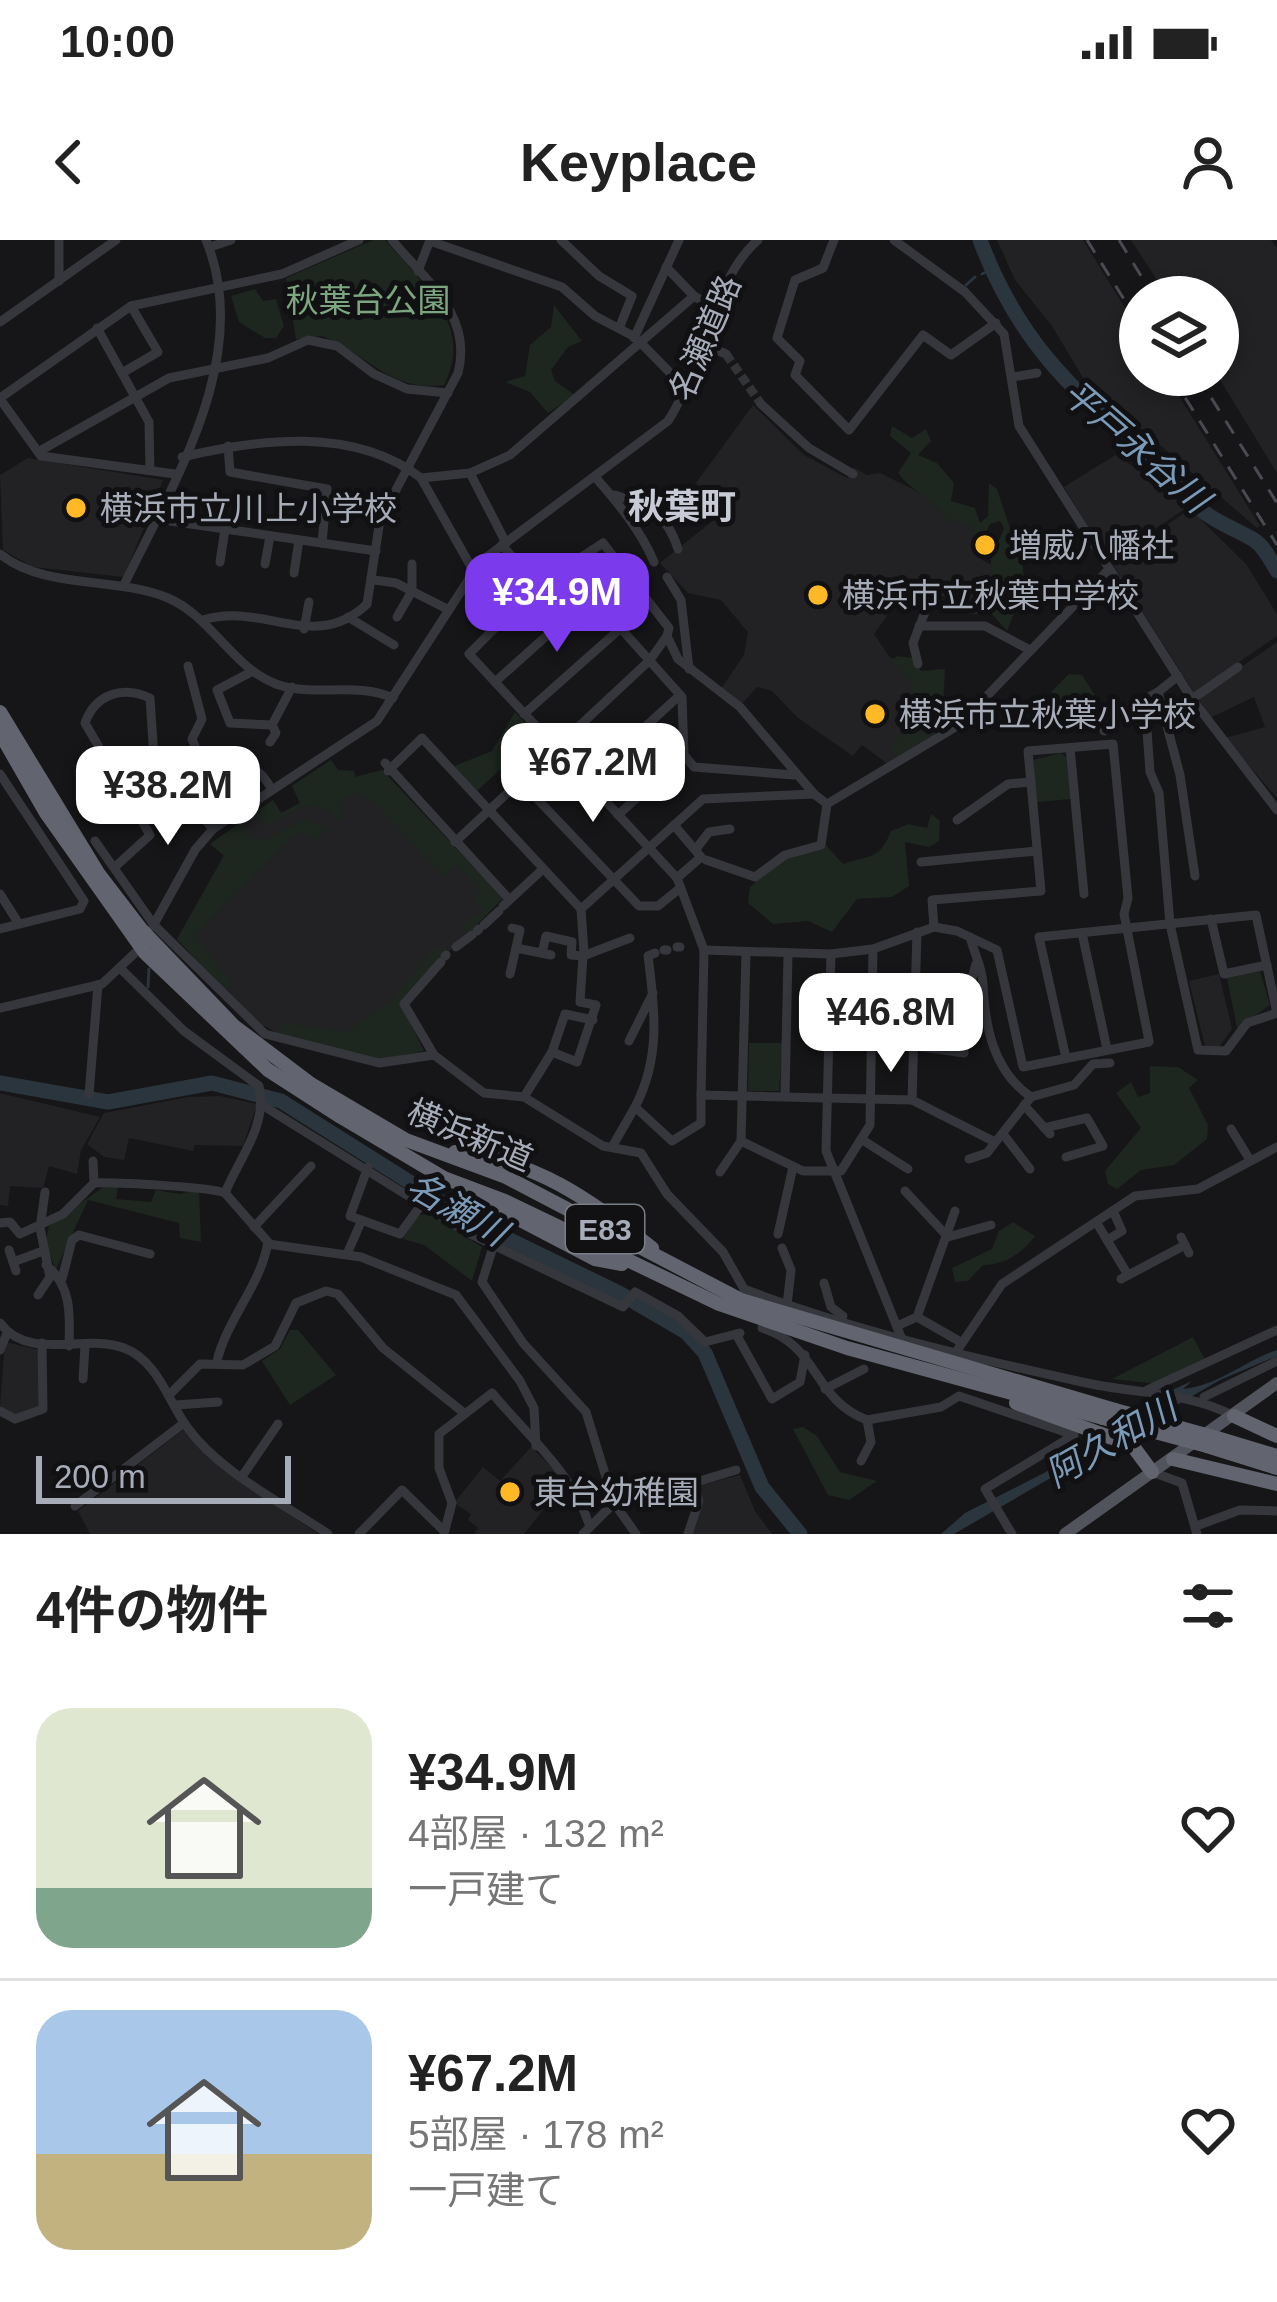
<!DOCTYPE html>
<html lang="ja">
<meta charset="utf-8">
<style>
body{margin:0;font-family:Helvetica,"Noto Sans JP",sans-serif;background:#f6f6f6;color:#222;height:100vh;display:flex;flex-direction:column;font-size:45px;white-space:nowrap}
*{box-sizing:border-box;margin:0}
p{font-size:39px;color:#767676}
.icon{flex:none;width:66px;height:66px;fill:none;stroke:currentColor;stroke-width:2;stroke-linecap:round;stroke-linejoin:round}
.map{position:relative;height:1294px;overflow:hidden}
.details{display:flex;flex-direction:column;background:#fff;flex:1}
.details>*{flex:none}
.buttons{position:absolute;left:1119px;top:36px;display:grid;gap:24px}
.buttons a{display:grid;place-items:center;width:120px;height:120px;border-radius:50%;background:#fff;box-shadow:0 6px 18px #0003;font-size:60px}
.scale{position:absolute;left:36px;bottom:30px;width:255px;box-sizing:border-box;padding-left:12px;border:6px solid #a7acb9;border-top:0;font-size:33px;line-height:42px;white-space:nowrap;color:#a7acb9;-webkit-text-stroke:9px #111113;paint-order:stroke}
.price{position:absolute;translate:-50% -102px;padding:0 27px;border-radius:24px;background:#fff;color:#222;font-size:39px;line-height:78px;filter:drop-shadow(0 3px 6px #0008)}
.price::after{content:'';position:absolute;left:50%;top:72px;width:36px;height:27px;margin-left:-18px;background:inherit;clip-path:polygon(0 0,100% 0,50% 100%)}
.price.active{background:#7c3aed;color:#fff}
ul{padding:0;list-style:none}
li{display:flex;align-items:center;gap:36px;height:300px;padding:0 36px}
li+li{border-top:3px solid #e0e0e0}
li span{display:grid;place-items:center;flex:none;width:336px;height:240px;border-radius:36px;color:#555}
li>.icon{margin-inline-start:auto}
span .icon{width:144px;height:144px;fill:#fffc;stroke-width:1}
li b{font-size:51px}
h2{display:flex;justify-content:space-between;align-items:center;height:144px;padding:0 36px;font-size:51px}
.status{display:flex;justify-content:space-between;align-items:center;height:84px;padding:0 60px;background:#fff;direction:ltr}
.status svg{height:33px;fill:currentColor}
header{display:flex;justify-content:space-between;align-items:center;height:156px;padding:0 36px;background:#fff;font-size:54px;font-weight:600}
.map>svg:first-child{display:block}
.built{fill:#222225}
.green{fill:#1d261f}
.water{fill:#2b353d}
.lines{fill:none;stroke-linecap:round;stroke-linejoin:round}
.stream{stroke:#2b353d;stroke-width:3}
.river{stroke:#2b353d;stroke-width:15}
.minor-tunnel{stroke:#333438;stroke-width:9;stroke-dasharray:9 4.5;stroke-linecap:butt}
.minor{stroke:#36373d;stroke-width:9}
.major{stroke:#52545d;stroke-width:12}
.highway{stroke:#62656f;stroke-width:14}
.rail{stroke:#494b52;stroke-width:3;stroke-dasharray:15 12;stroke-linecap:butt}
.highway-bridge{stroke:#62656f;stroke-width:14}
.poi-dot{fill:#ffb927;stroke:#111113;stroke-width:4.5}
.labels{text-anchor:middle;dominant-baseline:central;stroke-width:10;stroke-linejoin:round;paint-order:stroke}
.shield{fill:#111113;stroke:#7a7e87;stroke-width:3}
.shield-label{font-size:30px;font-weight:bold;fill:#a7acb9}
.park-label{font-size:33px;fill:#7ca67f;stroke:#111113}
.street-label{font-size:33px;fill:#a7acb9;stroke:#111113}
.poi-label{font-size:33px;fill:#a7acb9;stroke:#111113;text-anchor:start}
.water-label{font-size:36px;font-style:italic;fill:#7b9ab7;stroke:#111113}
.neighbourhood-label{font-size:36px;font-weight:bold;fill:#c8cbd5;stroke:#111113}
</style>
<div class="status"><b>10:00</b><svg viewBox="0 0 49 12"><path d="M0 12V9h3v3zM5 12V6h3v6zM10 12V3h3v9zM15 12V0h3v12zM26 1h20v11H26zM47 4h2v5h-2z"/></svg></div>
<header><svg class="icon" aria-label="back" viewBox="0 0 24 24"><path d="M15 5l-7 7 7 7"/></svg>Keyplace<svg class="icon" aria-label="person" viewBox="0 0 24 24"><circle cx="12" cy="8" r="4"/><path d="M4 21q1-7 8-7t8 7"/></svg></header>
<div class="map">
<svg width="1277" height="1294" viewBox="0 0 1277 1294">
<rect width="100%" height="100%" fill="#161618"/>
<!-- built -->
<g class="built">
<polygon points="997,0 1083,0 1140,92 1140,135 1166,135 1260,286 1257,288 1085,141 1052,86 1015,40"/>
<polygon points="1131,0 1271,0 1277,8 1277,233 1217,135 1218,57 1168,57"/>
<polygon points="753,165 804,215 847,238 853,227 867,235 880,233 967,276 977,287 975,308 982,320 994,326 992,374 970,374 939,354 908,347 874,394 889,416 917,434 941,493 888,524 862,505 853,516 798,478 772,451 757,447 742,464 720,450 744,415 748,392 721,360 688,353 660,323 720,275 696,243"/>
<polygon points="1117,214 1186,268 1108,321 1064,247"/>
<polygon points="28,218 163,240 124,337 33,327 3,310 0,235"/>
<polygon points="1190,269 1246,324 1277,374 1277,396 1194,453 1112,323"/>
<polygon points="1277,402 1277,558 1225,498 1265,487 1254,457 1210,478 1198,457"/>
<polygon points="331,520 338,530 354,531 355,537 382,530 503,658 346,812 276,793 258,782 177,699 224,615 210,604 273,560 281,573 300,563 292,546"/>
<polygon points="1219,734 1232,789 1219,807 1205,806 1189,741"/>
<polygon points="0,853 100,877 81,910 77,934 49,926 43,948 10,946 8,966 0,965"/>
<polygon points="220,856 257,864 243,906 195,905 193,911 129,898 124,920 104,917 87,904 104,873 188,857"/>
<polygon points="5,1102 39,1110 40,1165 16,1175 0,1166"/>
<polygon points="183,1190 215,1221 318,1294 90,1294 78,1271"/>
<polygon points="531,1207 566,1241 524,1294 474,1294 478,1288 468,1280 471,1274 454,1263 483,1227 500,1241"/>
<polygon points="740,1235 755,1271 772,1294 691,1294 704,1261 697,1246"/>
</g>
<!-- green -->
<g class="green">
<path d="M 373,0 L 385,0 C 422,43 475,85 444,145 C 391,153 366,113 322,96 L 296,99 L 286,38 Z"/>
<polygon points="255,49 263,61 276,59 284,86 276,98 265,98 239,82 231,56"/>
<polygon points="554,65 582,101 568,107 551,130 555,141 575,155 548,173 530,152 505,142 525,136 530,105 551,87"/>
<path d="M 892,186 L 912,198 L 926,189 L 931,201 L 918,215 L 937,223 L 954,243 L 951,261 L 975,268 L 980,283 L 988,276 L 989,243 L 997,249 L 1023,327 L 1024,347 L 1007,391 L 992,374 L 991,317 L 1004,289 L 1000,281 L 990,284 L 979,306 L 974,305 L 973,288 L 958,280 L 949,284 C 938,259 914,255 898,233 L 911,213 L 890,196 Z"/>
<polygon points="897,416 914,418 921,431 945,429 942,488 898,517 890,504 923,481 910,441 891,421"/>
<path d="M 1069,434 L 1082,435 L 1109,478 L 1102,491 C 1066,491 1075,471 1051,452 Z"/>
<polygon points="515,472 537,496 477,551 454,526 492,511"/>
<polygon points="1061,513 1066,517 1071,559 1037,562 1033,520"/>
<polygon points="331,520 338,530 354,531 355,537 382,530 503,658 469,693 461,684 483,672 473,658 480,650 457,625 443,637 375,563 358,553 346,556 341,569 344,576 338,581 330,570 305,565 270,584 258,582 256,572 273,560 281,573 300,563 292,546"/>
<path d="M 931,574 L 940,581 L 939,601 L 929,607 L 905,602 L 909,646 L 892,657 L 857,659 L 832,692 L 808,681 L 773,684 L 748,663 L 750,647 L 786,617 L 824,603 L 843,624 C 869,615 879,621 891,591 L 908,584 L 927,588 Z"/>
<polygon points="304,580 329,588 315,601 302,593 293,596 195,695 234,746 222,748 177,699 224,616 210,604 241,582 252,598 264,600"/>
<polygon points="436,707 446,712 400,762 424,811 377,820 276,793 284,783 347,792 392,759"/>
<polygon points="1260,731 1270,765 1237,788 1227,738"/>
<polygon points="749,803 783,803 779,851 748,851"/>
<polygon points="1150,826 1178,827 1198,840 1189,848 1208,885 1207,899 1174,925 1141,930 1117,949 1108,944 1105,931 1141,888 1116,853 1131,842 1138,857 1150,853"/>
<polygon points="106,945 118,947 116,959 151,962 156,950 180,954 199,949 201,1002 180,998 179,983 88,960 56,1029 45,1005 49,986"/>
<polygon points="428,974 482,1007 472,1041 424,1005 403,999 417,975"/>
<path d="M 1013,982 L 1035,996 C 1023,1013 1004,1025 983,1025 L 968,1041 L 955,1042 L 952,1028 L 992,1009 L 999,991 Z"/>
<polygon points="290,1090 298,1090 336,1135 290,1165 262,1121 280,1109"/>
<polygon points="1193,1097 1205,1120 1158,1144 1112,1139"/>
<polygon points="803,1187 817,1196 840,1232 877,1241 849,1260 828,1255 793,1189"/>
</g>
<!-- water -->
<path class="water" d="M 1277,1110 L 1277,1116 L 1220,1140 L 954,1294 L 941,1294 L 965,1273 L 1044,1233 L 1172,1150 L 1192,1141 L 1183,1149 C 1217,1146 1245,1121 1277,1110 Z"/>
<g class="lines">
<!-- stream -->
<g class="stream">
<polyline points="982,34 991,30"/>
<polyline points="966,45 975,37"/>
<polyline points="148,747 149,729"/>
</g>
<!-- river -->
<g class="river">
<path d="M 980,0 C 1026,123 1095,166 1186,250 C 1196,276 1233,287 1254,300 C 1265,307 1271,321 1277,331"/>
<polyline points="0,843 108,862 212,843 281,861 473,982 619,1053 686,1092 705,1113 762,1247 800,1294"/>
</g>
<!-- minor-tunnel -->
<polyline class="minor-tunnel" points="726,114 761,164"/>
<!-- minor -->
<g class="minor">
<polyline points="59,0 59,41"/>
<polyline points="561,0 599,36 632,56 620,86"/>
<polyline points="834,0 823,28 795,40 777,98 800,121 795,135 849,190 923,95 951,115 996,83"/>
<polyline points="894,0 965,52 1004,94 1019,186 1192,459 1277,570"/>
<polyline points="430,1 562,47 595,76 635,97 688,151"/>
<polyline points="210,7 231,0"/>
<polyline points="666,27 694,56"/>
<polyline points="418,31 430,0"/>
<polyline points="0,82 116,0"/>
<polyline points="97,88 149,182 150,230"/>
<polyline points="634,98 679,0"/>
<polyline points="705,105 726,114"/>
<polyline points="122,133 158,112 131,66"/>
<polyline points="1013,137 1037,133"/>
<polyline points="0,158 131,66 282,34 359,0"/>
<polyline points="0,159 41,216 175,234"/>
<polyline points="761,164 809,208 853,234"/>
<polyline points="228,206 230,232 327,249 322,303"/>
<polyline points="38,212 169,138 268,118 308,100 337,106 374,134 407,149 448,153"/>
<path d="M 182,217 C 258,199 354,186 421,238 L 470,233 L 510,215 L 694,56 L 718,70"/>
<polyline points="470,233 506,303"/>
<polyline points="421,238 474,332"/>
<path d="M 596,238 C 618,263 641,291 654,322"/>
<path d="M 615,255 C 649,265 667,274 678,309"/>
<polyline points="156,279 376,311"/>
<polyline points="502,305 537,346 469,414 677,638 704,710 701,855"/>
<path d="M 0,314 C 45,350 115,336 168,358 C 212,377 233,428 276,444 C 314,458 355,441 393,458"/>
<polyline points="220,322 225,289"/>
<polyline points="265,324 270,296"/>
<polyline points="566,327 682,457 684,515 694,527 794,535"/>
<polyline points="294,333 299,300"/>
<polyline points="667,337 681,360 689,429"/>
<polyline points="374,340 396,343 449,370"/>
<path d="M 124,345 C 173,243 254,116 206,0"/>
<polyline points="537,346 603,303 669,388 667,396"/>
<polyline points="348,377 394,405"/>
<polyline points="397,377 412,351 412,324"/>
<path d="M 203,380 C 263,361 315,414 367,364 L 380,280 L 458,133 C 473,75 426,41 392,0"/>
<polyline points="919,386 985,386 1030,410"/>
<polyline points="304,389 309,362"/>
<polyline points="918,424 913,403 925,372"/>
<path d="M 188,426 L 202,479 L 192,499 L 203,526 C 238,521 255,518 272,550"/>
<polyline points="253,431 217,450 230,483 272,485 292,447"/>
<polyline points="1178,436 1158,452 1180,535 1195,636"/>
<polyline points="495,442 590,357"/>
<polyline points="1192,459 1238,427"/>
<polyline points="524,474 621,388"/>
<polyline points="1146,477 1150,532 1159,553 1170,684 1198,810 1226,811 1247,783 1277,773"/>
<polyline points="1104,491 1109,480 1158,452"/>
<polyline points="270,502 276,493 272,485"/>
<polyline points="1070,508 1084,654"/>
<polyline points="385,523 509,659"/>
<polyline points="388,531 422,498 581,669"/>
<polyline points="0,534 84,661 80,669 0,689"/>
<polyline points="586,541 680,455"/>
<polyline points="522,543 639,666 658,666 679,649"/>
<polyline points="135,571 162,562 203,526"/>
<polyline points="618,575 684,515"/>
<polyline points="957,580 1008,544 1031,542"/>
<polyline points="674,585 701,617 677,638"/>
<path d="M 95,601 L 154,685 L 265,794 L 379,823 L 434,815 L 484,853 L 524,857 L 603,906 L 641,913 L 667,954 L 723,1012 L 744,1049 C 852,1090 968,1117 1082,1142 C 1134,1154 1185,1151 1234,1176"/>
<polyline points="455,602 650,420 667,396 678,419 740,467 814,554"/>
<polyline points="696,609 709,592 730,589"/>
<polyline points="706,620 755,637 785,615 821,605 827,564"/>
<polyline points="921,622 1037,611"/>
<path d="M 116,626 L 150,595 L 85,483 C 96,453 123,446 150,458 L 154,518 L 213,589"/>
<polyline points="0,654 19,684"/>
<polyline points="503,666 543,629"/>
<polyline points="1211,679 1224,734 1267,725"/>
<polyline points="484,685 499,671"/>
<path d="M 153,686 L 195,610 L 213,589 L 377,481 L 480,322 L 668,181 C 702,129 713,38 758,0"/>
<polyline points="934,687 932,660 1041,651 1028,511 1113,504 1128,658 1124,674 1149,801"/>
<polyline points="477,691 479,689"/>
<polyline points="917,692 912,860 995,902"/>
<polyline points="1082,693 1107,809"/>
<path d="M 970,697 C 974,713 983,729 983,745 C 985,786 993,831 1031,857"/>
<polyline points="456,707 472,695"/>
<polyline points="677,707 680,707"/>
<polyline points="516,708 551,715"/>
<polyline points="664,710 667,710"/>
<polyline points="704,710 831,714 873,709 934,687 957,691 997,710 1023,827 1149,802"/>
<polyline points="584,712 581,669 703,559 814,554 827,564 959,485 1109,329"/>
<polyline points="542,713 546,696 572,702 571,715 583,716 630,698"/>
<polyline points="831,714 826,911 901,1097"/>
<polyline points="445,716 446,715"/>
<path d="M 121,729 L 184,791 L 259,846 C 268,886 239,918 225,953 L 268,1002 C 261,1045 227,1079 217,1121"/>
<polyline points="510,734 520,690 512,688"/>
<polyline points="0,768 102,744 135,713"/>
<polyline points="629,801 653,753"/>
<polyline points="915,806 964,813 963,769 976,724"/>
<polyline points="552,812 565,774 593,780"/>
<polyline points="434,815 404,764 441,722"/>
<polyline points="1066,818 1039,697 1256,675 1277,773"/>
<polyline points="89,854 98,745"/>
<polyline points="785,856 788,714"/>
<polyline points="524,857 552,812 577,822 596,765 580,762 583,716"/>
<polyline points="262,865 466,992 623,1067 635,1052 678,1076 705,1102 740,1093"/>
<polyline points="1024,865 1050,894"/>
<path d="M 635,867 C 661,818 655,769 648,716 L 655,713"/>
<polyline points="1044,888 1087,878 1103,906 1066,917"/>
<polyline points="1231,889 1250,920"/>
<polyline points="1003,894 1030,929"/>
<polyline points="861,899 908,929"/>
<polyline points="741,901 803,931 841,931 870,885 873,709"/>
<polyline points="612,907 635,867 672,901 701,883 701,855 912,860"/>
<polyline points="969,919 987,913 1031,857 1074,845 1093,824 1110,823"/>
<polyline points="93,921 94,943"/>
<polyline points="368,927 350,976 400,994 421,965"/>
<polyline points="720,932 741,901 746,713"/>
<polyline points="905,951 948,997 991,985"/>
<path d="M 0,983 L 10,982 L 20,994 L 63,974 L 94,943 C 116,942 211,947 225,953"/>
<polyline points="1098,985 1128,1035"/>
<polyline points="254,987 311,926"/>
<polyline points="778,994 793,927"/>
<polyline points="1181,997 1189,1013"/>
<polyline points="1107,1000 1122,991 1114,973"/>
<polyline points="268,1004 361,1017 456,1055 520,1141 534,1168 536,1206"/>
<polyline points="494,1004 482,1042 523,1103 586,1172 614,1263 636,1294"/>
<polyline points="782,1008 791,1030 787,1065"/>
<polyline points="9,1010 16,1031"/>
<polyline points="347,1014 361,982"/>
<polyline points="13,1022 43,1011"/>
<path d="M 46,1025 C 72,1046 70,1075 69,1106"/>
<polyline points="62,1039 72,1000 79,995 150,1014"/>
<polyline points="1121,1039 1185,1005"/>
<polyline points="824,1043 831,1067 843,1076"/>
<polyline points="38,1055 50,1037 40,988 45,952"/>
<polyline points="917,1077 959,1101"/>
<path d="M 0,1083 C 29,1122 85,1093 124,1108 C 158,1121 168,1161 187,1187 C 219,1232 283,1263 328,1294"/>
<polyline points="897,1086 917,1077 955,971"/>
<path d="M 762,1088 C 820,1106 812,1159 867,1180 L 941,1167 L 959,1156 L 1074,1195 L 985,1249 L 1012,1294"/>
<polyline points="736,1094 772,1159 800,1142 805,1115"/>
<polyline points="0,1110 7,1093"/>
<polyline points="956,1112 1002,1044 1135,956 1198,949 1277,907"/>
<polyline points="83,1139 85,1106"/>
<polyline points="825,1149 864,1129"/>
<polyline points="1147,1150 1277,1090"/>
<polyline points="171,1153 200,1124 243,1125 275,1106 296,1063 326,1051 338,1054 383,1108 464,1173"/>
<polyline points="1204,1157 1277,1121"/>
<polyline points="176,1165 218,1162"/>
<polyline points="0,1171 15,1179 43,1169 42,1103"/>
<polyline points="861,1221 871,1202 867,1180"/>
<polyline points="1152,1232 1182,1243 1197,1294"/>
<polyline points="243,1235 278,1184"/>
<polyline points="75,1266 184,1183"/>
<polyline points="1199,1285 1240,1270 1277,1271"/>
<polyline points="359,1294 402,1250 443,1290"/>
<path d="M 444,1294 L 452,1263 L 439,1228 L 439,1194 L 492,1153 C 528,1196 573,1233 590,1287"/>
<polyline points="583,1294 614,1263"/>
<polyline points="688,1294 699,1261 693,1243 736,1230"/>
</g>
<!-- major -->
<polyline class="major" points="1065,1294 1277,1143"/>
<!-- highway -->
<g class="highway">
<polyline points="0,472 98,633 141,689 234,786 311,844 406,900 506,937 741,1060 1115,1170"/>
<polyline points="0,493 46,573 145,713 268,830 341,877 444,938 505,961 719,1064 847,1108 1103,1178"/>
<path d="M 455,912 C 534,919 592,961 652,1008"/>
<polyline points="474,956 595,1019 622,1024"/>
<polyline points="1016,1163 1121,1201 1135,1209 1152,1232"/>
<polyline points="1234,1176 1277,1196"/>
<polyline points="1217,1198 1277,1216"/>
<polyline points="1207,1206 1277,1228"/>
<polyline points="1173,1219 1277,1244"/>
</g>
<!-- rail -->
<g class="rail">
<polyline points="1087,0 1140,85"/>
<polyline points="1119,0 1154,57"/>
<polyline points="1171,135 1277,305"/>
<polyline points="1197,135 1277,263"/>
</g>
<!-- highway-bridge -->
<g class="highway-bridge">
<polyline points="1115,1170 1217,1198"/>
<polyline points="1103,1178 1207,1206"/>
</g>
</g>
<!-- markers -->
<g class="poi-dot">
<circle cx="76" cy="268" r="12"/>
<circle cx="985" cy="305" r="12"/>
<circle cx="818" cy="355" r="12"/>
<circle cx="875" cy="474" r="12"/>
<circle cx="510" cy="1252" r="12"/>
</g>
<g class="labels">
<!-- shield labels -->
<rect class="shield" x="566" y="965" width="78" height="48" rx="9"/>
<g class="shield-label">
<text x="605" y="989">E83</text>
</g>
<!-- park labels -->
<g class="park-label">
<text x="368" y="60">秋葉台公園</text>
</g>
<!-- street labels -->
<g class="street-label">
<text transform="translate(705 98) rotate(-67)">名瀬道路</text>
<text transform="translate(470 895) rotate(23)">横浜新道</text>
</g>
<!-- poi labels -->
<g class="poi-label">
<text x="100" y="268">横浜市立川上小学校</text>
<text x="1009" y="305">増威八幡社</text>
<text x="842" y="355">横浜市立秋葉中学校</text>
<text x="899" y="474">横浜市立秋葉小学校</text>
<text x="534" y="1252">東台幼稚園</text>
</g>
<!-- water labels -->
<g class="water-label">
<text transform="translate(1136 206) rotate(41)">平戸永谷川</text>
<text transform="translate(457 969) rotate(30)">名瀬川</text>
<text transform="translate(1111 1201) rotate(-30)">阿久和川</text>
</g>
<!-- neighbourhood labels -->
<g class="neighbourhood-label">
<text x="682" y="266">秋葉町</text>
</g>
</g>
</svg>
<div class="buttons">
<a><svg class="icon" aria-label="layers" viewBox="0 0 24 24"><path d="M12 4l9 5-9 5-9-5zM3 14l9 5 9-5"/></svg></a>
</div>
<div class="scale">200 m</div>
<b class="price active" style="left:557px;top:415px">¥34.9M</b>
<b class="price" style="left:593px;top:585px">¥67.2M</b>
<b class="price" style="left:168px;top:608px">¥38.2M</b>
<b class="price" style="left:891px;top:835px">¥46.8M</b>
</div>
<section class="details">
<h2>4件の物件<svg class="icon" aria-label="filters" viewBox="0 0 24 24"><path d="M4 7h16M4 17h16"/><circle cx="9" cy="7" r="2"/><circle cx="15" cy="17" r="2"/></svg></h2>
<ul>
<li><span style="background:linear-gradient(#dfe7d0 75%,#7fa58c 0)"><svg class="icon" aria-label="home" viewBox="0 0 24 24"><path d="M3 11l9-7 9 7M6 9v11h12V9"/></svg></span><div><b>¥34.9M</b><p>4部屋 · 132 m²</p><p>一戸建て</p></div><svg class="icon" aria-label="heart" viewBox="0 0 24 24"><path d="M12 20l-8-8c-3-5 5-10 8-4 3-6 11-1 8 4z"/></svg></li>
<li><span style="background:linear-gradient(#a9c7e8 60%,#c2b280 0)"><svg class="icon" aria-label="home" viewBox="0 0 24 24"><path d="M3 11l9-7 9 7M6 9v11h12V9"/></svg></span><div><b>¥67.2M</b><p>5部屋 · 178 m²</p><p>一戸建て</p></div><svg class="icon" aria-label="heart" viewBox="0 0 24 24"><path d="M12 20l-8-8c-3-5 5-10 8-4 3-6 11-1 8 4z"/></svg></li>
</ul>
</section>
